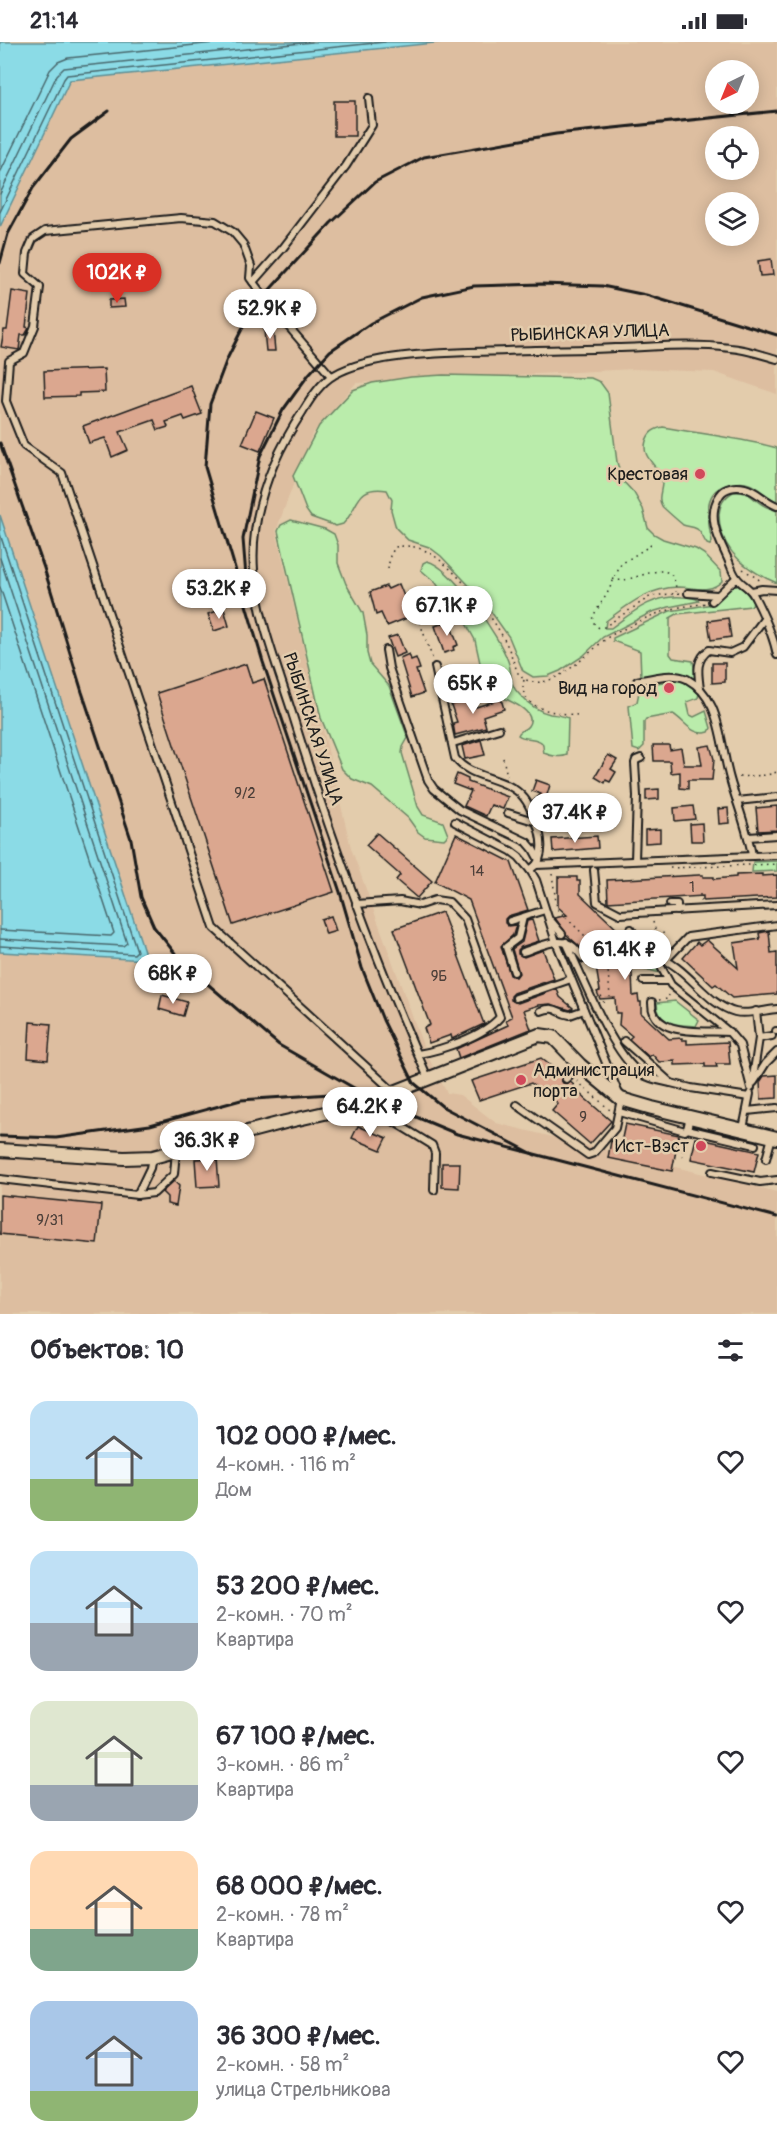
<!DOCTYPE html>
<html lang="ru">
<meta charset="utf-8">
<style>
body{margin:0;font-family:Pangolin,sans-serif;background:#f2f2f3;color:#2b2b33;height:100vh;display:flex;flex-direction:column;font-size:22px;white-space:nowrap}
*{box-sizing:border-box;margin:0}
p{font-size:20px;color:#7c7c81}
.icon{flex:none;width:33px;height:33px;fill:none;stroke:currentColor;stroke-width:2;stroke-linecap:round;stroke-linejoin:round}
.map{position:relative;height:1272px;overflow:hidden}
.sheet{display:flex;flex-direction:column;background:#fff;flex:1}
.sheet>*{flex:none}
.needle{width:39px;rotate:223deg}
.buttons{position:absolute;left:705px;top:18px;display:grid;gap:12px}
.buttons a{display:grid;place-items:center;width:54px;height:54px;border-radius:50%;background:#fff;box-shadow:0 3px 15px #0003;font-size:30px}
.price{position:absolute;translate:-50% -51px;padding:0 14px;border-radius:21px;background:#fff;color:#222;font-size:20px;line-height:39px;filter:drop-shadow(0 2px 3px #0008)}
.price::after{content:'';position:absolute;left:50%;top:36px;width:18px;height:14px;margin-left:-9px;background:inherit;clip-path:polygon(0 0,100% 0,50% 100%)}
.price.on{background:#d93025;color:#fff}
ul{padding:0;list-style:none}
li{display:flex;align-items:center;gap:18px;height:150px;padding:0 30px}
li span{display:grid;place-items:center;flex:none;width:168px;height:120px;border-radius:18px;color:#555}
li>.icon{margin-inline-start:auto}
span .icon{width:72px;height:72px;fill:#fffc;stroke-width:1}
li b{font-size:26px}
h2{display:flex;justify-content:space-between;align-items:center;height:72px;padding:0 30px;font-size:26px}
.status{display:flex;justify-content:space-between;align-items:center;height:42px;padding:0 30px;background:#fff;direction:ltr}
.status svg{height:16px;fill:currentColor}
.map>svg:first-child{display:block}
.built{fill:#ddbea0;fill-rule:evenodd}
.green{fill:#baecab;stroke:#6b8464;stroke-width:1.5}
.water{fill:#8bdbe6;stroke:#5f8f95;stroke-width:1.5}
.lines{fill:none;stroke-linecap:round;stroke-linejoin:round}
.shore{stroke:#48686d;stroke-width:1.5}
.building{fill:#dba78f;stroke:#1c1c1c;stroke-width:1.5}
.service-casing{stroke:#1c1c1c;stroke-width:10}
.minor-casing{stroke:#1c1c1c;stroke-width:16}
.path{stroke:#1c1c1c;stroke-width:1.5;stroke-dasharray:1.5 4.5;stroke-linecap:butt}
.service{stroke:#e3ccac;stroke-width:6}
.minor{stroke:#e3ccac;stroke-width:12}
.rail{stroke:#1c1c1c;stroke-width:3}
.poi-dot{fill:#d1495b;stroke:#e3ccac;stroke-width:2}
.labels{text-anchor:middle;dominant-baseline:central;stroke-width:5;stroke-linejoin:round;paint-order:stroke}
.number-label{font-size:15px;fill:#4c3f39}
.street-label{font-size:18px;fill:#1c1c1c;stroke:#e3ccac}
.poi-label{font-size:18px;fill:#1c1c1c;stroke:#e3ccac;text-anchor:end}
</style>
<div class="status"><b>21:14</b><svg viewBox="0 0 49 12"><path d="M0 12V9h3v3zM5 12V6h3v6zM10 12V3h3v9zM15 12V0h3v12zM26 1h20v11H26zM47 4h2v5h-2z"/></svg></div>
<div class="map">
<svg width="777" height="1272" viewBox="0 0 777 1272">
<rect width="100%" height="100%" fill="#e3ccac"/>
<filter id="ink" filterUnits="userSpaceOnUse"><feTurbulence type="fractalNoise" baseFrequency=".0167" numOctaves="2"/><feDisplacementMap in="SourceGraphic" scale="12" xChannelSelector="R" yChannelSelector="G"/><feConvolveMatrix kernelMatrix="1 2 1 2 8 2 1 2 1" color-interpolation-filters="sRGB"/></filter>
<g filter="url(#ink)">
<!-- built -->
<path class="built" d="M 444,0 L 777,0 L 777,352 L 714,330 L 634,327 L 356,341 L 312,392 L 276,489 L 351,806 L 425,1009 L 447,1051 L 460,1053 L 496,1081 L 777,1150 L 777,1272 L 0,1272 L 0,910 L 147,918 L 0,473 L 0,185 L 70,38 ZM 716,28 L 748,28 L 748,62 L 716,62 ZM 716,94 L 748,94 L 748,128 L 716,128 ZM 716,160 L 748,160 L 748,194 L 716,194 Z"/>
<!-- green -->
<g class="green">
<path d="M 443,333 L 591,336 L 600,340 L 608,351 L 617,420 L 622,438 L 634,451 L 643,467 L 648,486 L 654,492 L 663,497 L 696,507 L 704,512 L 721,530 L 722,539 C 710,552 694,545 678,545 C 648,546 629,562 606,579 L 605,586 L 611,586 C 633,570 652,553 682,555 C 688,555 695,555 699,559 L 669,565 L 652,570 L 603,595 L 583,614 L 560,629 L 548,634 L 533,635 L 523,629 L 509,595 L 482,557 L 441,514 L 429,505 L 408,498 L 396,486 L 391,468 L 392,458 L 387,448 C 354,443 360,465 343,482 L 336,484 L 311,475 L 306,468 L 293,434 L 319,384 L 353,348 L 372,341 L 411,335 Z"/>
<path d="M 663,385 C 701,392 740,396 777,406 L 777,459 C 766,455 760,446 749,442 C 742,439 734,441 726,443 C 701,450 708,481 712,500 L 710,503 L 707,502 C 703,497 702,491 697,487 C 692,484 688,485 683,483 C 682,482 663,466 662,464 C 657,456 662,449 662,441 C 662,424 640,418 646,399 C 649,390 654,387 663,385 Z"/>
<path d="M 733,450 C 750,449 750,455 763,463 C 767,466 773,467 777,469 L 777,541 C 748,529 719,508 719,473 C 720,463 723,456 733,450 Z"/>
<polygon points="291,478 325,487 334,492 338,503 338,521 346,542 363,571 367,593 367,611 370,622 389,644 408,696 403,705 402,711 418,765 423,773 443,780 448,793 444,797 425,795 418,790 408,776 372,745 352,737 342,727 321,676 278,489 281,483"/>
<path d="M 427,519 C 452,525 499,594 508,619 C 513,632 508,641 519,652 C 527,661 537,669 550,672 C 556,673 562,673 568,676 L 567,713 C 561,716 550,714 544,711 C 543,708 544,704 542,701 C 538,695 524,698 518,693 C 520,688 525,688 528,684 C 539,669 505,657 497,653 C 492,650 487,645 484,639 L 475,598 L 458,567 L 447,557 L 436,541 L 421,528 L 423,521 Z"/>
<path d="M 734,543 C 742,544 749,553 753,561 L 751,564 L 677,572 L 670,576 L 670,612 L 673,616 L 693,619 L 696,639 L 690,636 L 641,635 L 640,609 L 613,599 L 613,596 L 670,569 L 713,562 Z"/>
<path d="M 678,638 L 688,642 L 699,651 L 698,656 L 687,660 L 690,673 L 694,675 L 706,669 L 711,686 L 709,690 C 692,695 685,679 673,672 L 646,677 L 644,680 L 644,704 L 639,709 L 633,707 L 629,664 L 637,660 L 640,645 L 656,641 Z"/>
<polygon points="777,819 777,829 752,830 753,820"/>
<polygon points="637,903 652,917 660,931 638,925 637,910 634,904"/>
<path d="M 675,959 L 699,978 L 696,984 C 679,983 657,983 657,961 Z"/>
</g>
<!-- water -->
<g class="water">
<polygon points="0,0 444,0 70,38 0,185"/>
<polygon points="0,473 147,918 0,910"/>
</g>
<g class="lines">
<!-- shore -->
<g class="shore">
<polyline points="0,131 50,28 58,20 68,16 224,0"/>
<polyline points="0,152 57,33 64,26 312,0"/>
<polyline points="0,170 64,37 67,33 385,0"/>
<polyline points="0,492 137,909 134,912 0,904"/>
<polyline points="0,516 127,901 123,904 0,897"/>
<polyline points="0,545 114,891 111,894 0,888"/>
</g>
</g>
<!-- building -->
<g class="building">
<rect x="334" y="59" width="21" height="35"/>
<polygon points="771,217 773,233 760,234 758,219"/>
<polygon points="12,249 30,252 26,285 29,286 25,293 21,293 19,308 1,305 4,288 7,288"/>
<polygon points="124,257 125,265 109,266 109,258"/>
<polygon points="264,288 273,288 275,309 266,309"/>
<polygon points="104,327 105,350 79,351 79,354 45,355 44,329"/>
<polygon points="191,344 202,372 185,378 183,374 166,380 168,385 158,388 154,378 120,390 128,408 112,415 105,396 89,401 83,384"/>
<polygon points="256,369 274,376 260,409 242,402"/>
<polygon points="399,542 412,574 387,584 381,571 376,573 370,550 386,544 388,547"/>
<polygon points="224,567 229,584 214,589 208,572"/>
<polygon points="728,576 731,595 711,598 708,579"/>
<polygon points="449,579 458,603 453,605 454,608 444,611 435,584"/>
<polygon points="398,593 405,611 395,615 388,596"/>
<polygon points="409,612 411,618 416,616 420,627 416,628 424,651 412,655 400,616"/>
<polygon points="712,621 725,621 725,640 712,641"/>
<polygon points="246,622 252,641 264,637 334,850 233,883 157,651"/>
<polygon points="473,657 476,665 501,657 504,667 483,674 486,685 455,693 453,681 457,680 451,663"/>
<polygon points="481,698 485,713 465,717 462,704"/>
<polygon points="653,703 669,703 670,708 681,706 684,723 702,723 699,705 710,703 714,717 712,738 688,738 688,747 680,746 680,730 671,731 670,719 654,719"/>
<polygon points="608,713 617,718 611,727 616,730 610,740 606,738 605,741 595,735"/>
<polygon points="457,732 468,737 468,740 508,755 503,767 491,763 486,774 464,764 471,749 453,742"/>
<polygon points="536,738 550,743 546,756 572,766 568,778 563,776 562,779 556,777 555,779 544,775 533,759 541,752 532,749"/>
<polygon points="659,747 659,757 646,758 646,748"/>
<polygon points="585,760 606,761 606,774 585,773"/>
<polygon points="693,764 695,777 675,779 674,766"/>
<polygon points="777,764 777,788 758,789 756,766"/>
<polygon points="728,766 729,781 719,782 718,767"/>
<polygon points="702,781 703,799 691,799 690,782"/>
<polygon points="660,787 660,800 645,801 645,788"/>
<polygon points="377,791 432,839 417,856 396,838 400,833 366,803"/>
<polygon points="456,792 511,820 528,868 508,874 505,877 505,881 508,884 516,883 513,893 501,904 510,933 516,935 519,931 512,907 522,900 527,879 532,878 539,899 521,905 518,908 518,912 524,915 543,908 554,937 514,951 511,954 511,958 518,961 557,947 560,955 573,966 570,968 550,962 539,963 524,968 531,987 459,1016 456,1007 508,983 506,978 512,975 469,858 435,840"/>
<polygon points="597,794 598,806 553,810 552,797"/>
<polygon points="762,832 762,834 777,833 777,855 703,859 703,854 608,860 607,838 699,833 703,833 703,835 714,835 714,837 736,835 736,833"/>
<polygon points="558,835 577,835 577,839 580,839 580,852 622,892 620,894 628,902 629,911 631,911 633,954 638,953 639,960 641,960 641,971 669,997 682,996 682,998 687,998 687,1002 728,1000 730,1022 716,1022 717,1025 705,1025 705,1022 675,1023 675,1019 659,1020 652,1012 649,1015 629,997 632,994 619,983 620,971 616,971 615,956 600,957 597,950 600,949 595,919 567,893 555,876 567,873 558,865"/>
<polygon points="442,870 484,982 452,997 451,993 429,1001 424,986 430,983 394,887"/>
<polygon points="331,874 336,889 326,892 321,877"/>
<polygon points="769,889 771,911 777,910 777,952 732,956 716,942 713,944 683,916 697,900 700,903 707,898 738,926 734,901 760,897 759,891"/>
<polygon points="162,953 187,960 183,974 159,967"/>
<polygon points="30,980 51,982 48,1018 28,1016"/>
<polygon points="541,1016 562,1033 561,1038 563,1041 567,1042 570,1040 574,1043 572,1045 611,1079 590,1102 552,1069 558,1062 531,1041 479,1058 471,1039"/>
<polygon points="777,1033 777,1056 761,1057 760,1040 764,1034"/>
<polygon points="625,1082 679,1093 672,1129 608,1116 611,1099 621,1101"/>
<polygon points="358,1084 387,1096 381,1108 352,1096"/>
<polygon points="696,1096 759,1110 754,1130 691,1117"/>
<polygon points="217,1116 219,1144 197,1145 195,1117"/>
<polygon points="442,1121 460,1121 459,1146 442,1145"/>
<polygon points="174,1139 179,1144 176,1164 167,1162 167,1155 162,1150"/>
<polygon points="0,1153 101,1163 97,1202 0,1192"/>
</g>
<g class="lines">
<!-- service casing -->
<g class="service-casing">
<g id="service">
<polyline points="253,240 283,206 346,124 372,83 369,56"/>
<polyline points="331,334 270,263 250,236 251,224 243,202 233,190 215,179 181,176 45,189 33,197 27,211 25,232 40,245 35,284 24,311 9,319 6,359 24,404 62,431 214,886 394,1050"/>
<path d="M 777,464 C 764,459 757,449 745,446 C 736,444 725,445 720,453 C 706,473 718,496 727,515 C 730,521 732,530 737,536 C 741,542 749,545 753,552 C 763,571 773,592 777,613"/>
<polyline points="752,549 762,547 777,548"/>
<polyline points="688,551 717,553"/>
<polyline points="712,559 736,536"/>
<polyline points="386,608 389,626 428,738 434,747 460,768 527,800 533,807 539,818 536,823"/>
<path d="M 435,625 L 455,716 C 471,738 507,734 524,756 C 529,762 532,770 535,777 C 541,791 544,804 539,818"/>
<path d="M 637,639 C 652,636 673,630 687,637 C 698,643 707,654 712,665 C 722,687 723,713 730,737 C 737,762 747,786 752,813"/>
<path d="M 700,647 C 698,631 695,618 709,608 L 730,611 L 743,605 L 764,577"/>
<polyline points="453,701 499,687"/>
<polyline points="737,759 777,755"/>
<polyline points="508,771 537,780"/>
<polyline points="455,780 511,809 519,815 530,828 536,823 777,813"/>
<polyline points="748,795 777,793"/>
<polyline points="635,818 637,754 635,721 636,718 641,716"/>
<polyline points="594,828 597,860 620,872 777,863"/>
<path d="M 356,862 L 400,859 L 420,863 L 435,858 L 449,860 L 465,877 L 500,975 C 484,994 442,1008 418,1012"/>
<polyline points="670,862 677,862 677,869"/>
<polyline points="510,879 545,868"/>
<polyline points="551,879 562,892"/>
<polyline points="631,887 640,901 655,914 671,943 729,990"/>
<path d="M 566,900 C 582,933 612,1012 640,1031 C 649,1037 661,1039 671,1041"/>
<path d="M 523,910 C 535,906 554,897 566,901 C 574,902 579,912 584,917"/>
<path d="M 655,914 C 687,923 705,962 735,970 C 747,973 765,968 777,967"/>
<polyline points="666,918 688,895 777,883"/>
<polyline points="514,930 506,905 518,896 523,875"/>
<polyline points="643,939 668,939"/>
<polyline points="516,956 571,937"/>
<path d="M 652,960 C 651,996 704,988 729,990 L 740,1003 L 751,1046"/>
<path d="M 541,969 C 557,963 556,971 570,973 L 584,968"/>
<polyline points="776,989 777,989"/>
<polyline points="759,996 772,994"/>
<polyline points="624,999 671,1041 691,1046 749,1055"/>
<path d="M 428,1036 C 375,917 331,797 293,674 C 278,626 258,577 254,528 C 250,471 272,416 303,369 C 311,356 321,340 334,333 C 375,309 459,311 506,309 C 543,307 579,308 615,306 C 653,305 692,301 730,306 C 746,307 762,313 777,317"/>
<polyline points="566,1037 580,1023"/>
<polyline points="754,1040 766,1021 777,1010"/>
<polyline points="752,1042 759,996 756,969"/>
<polyline points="365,1062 432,1103 435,1111 434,1148"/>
<polyline points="517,1063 588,1113 594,1111 615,1086 621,1057 556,900 536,838 530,828"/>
<polyline points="747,1069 777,1066"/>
<polyline points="619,1070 685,1089 687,1087 690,1075"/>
<polyline points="687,1087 755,1103"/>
<polyline points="743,1087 750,1052"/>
<polyline points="766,1117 772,1095"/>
<polyline points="712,1130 760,1140 777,1138"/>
<polyline points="0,1137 137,1153 150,1126 152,1115"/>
<polyline points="137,1153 154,1151 174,1132 176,1109"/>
</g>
</g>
<!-- minor casing -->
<g class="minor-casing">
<polyline id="minor" points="0,1108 124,1116 153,1115 285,1080 364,1062 539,993 553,995 580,1023 621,1057 652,1066 777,1096"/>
</g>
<!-- path -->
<g class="path">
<polyline points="651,503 621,522 607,552 593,574 592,579 599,586 604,585 651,554 681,551"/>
<path d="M 388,527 L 390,514 L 395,505 C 405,503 416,504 426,509 C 453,522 492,573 505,599 C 511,610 514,623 519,633 C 546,658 586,612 606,597 C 610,593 616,591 622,588 C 637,580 653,572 669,568 C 680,564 693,564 705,561"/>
<polyline points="743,527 761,539"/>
<path d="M 613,537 C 632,545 676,507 676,550"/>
<polyline points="418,575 433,618"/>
<path d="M 524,638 C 516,668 558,671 577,673"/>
<polyline points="503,716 507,734"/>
<polyline points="739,735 767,733 777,730"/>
<polyline points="670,826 777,822"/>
<polyline points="552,832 557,867 607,915 610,955"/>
<polyline points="700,852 700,860"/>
<polyline points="653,880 656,891 663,891 663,909"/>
<polyline points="599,948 605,964"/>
<polyline points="659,958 668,957 669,953"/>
<polyline points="577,1039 610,1068"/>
<polyline points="682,1115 685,1098"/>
</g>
<!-- service -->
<use href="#service" class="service"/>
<!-- minor -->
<use href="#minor" class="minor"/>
<!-- rail -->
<g class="rail">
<polyline points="0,221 8,192 33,146 71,97 109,69"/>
<polyline points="0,401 44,526 82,650 131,797 141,855 154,885 182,920 279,1003 361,1050 397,1067 457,1092 777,1175"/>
<polyline points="247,547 243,497 260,414 283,368 309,332 330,309 371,281 422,255 474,244 541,242 602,244 646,253 777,293"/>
<polyline points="0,1094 56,1096 150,1083 241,1058 361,1050"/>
<polyline points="535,1113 443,1065 414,1041 383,978 362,926 340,850 263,620 205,425 210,362 227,317 246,279 264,254 331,181 375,140 424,115 556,92 777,69"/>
</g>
</g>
</g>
<!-- markers -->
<g class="poi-dot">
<circle cx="700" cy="432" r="6"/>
<circle cx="669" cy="646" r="6"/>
<circle cx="521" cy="1038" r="6"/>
<circle cx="701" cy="1104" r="6"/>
</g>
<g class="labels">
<!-- number labels -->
<g class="number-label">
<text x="245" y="751">9/2</text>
<text x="477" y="829">14</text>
<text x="692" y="845">1</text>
<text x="439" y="934">9Б</text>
<text x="583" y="1075">9</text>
<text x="50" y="1178">9/31</text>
</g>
<!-- street labels -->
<g class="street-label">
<text transform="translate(590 291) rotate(-2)">РЫБИНСКАЯ УЛИЦА</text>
<text transform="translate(313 687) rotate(72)">РЫБИНСКАЯ УЛИЦА</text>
</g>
<!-- poi labels -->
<g class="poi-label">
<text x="688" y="432">Крестовая</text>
<text x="657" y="646">Вид на город</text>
<text x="533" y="1028" text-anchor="start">Администрация<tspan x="533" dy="21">порта</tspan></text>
<text x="689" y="1104">Ист-Вэст</text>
</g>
</g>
</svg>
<div class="buttons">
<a><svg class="needle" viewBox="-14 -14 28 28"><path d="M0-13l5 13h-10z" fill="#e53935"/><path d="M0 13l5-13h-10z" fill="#7c7c81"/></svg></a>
<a><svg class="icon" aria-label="locate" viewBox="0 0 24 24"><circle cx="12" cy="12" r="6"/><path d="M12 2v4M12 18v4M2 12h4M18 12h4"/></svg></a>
<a><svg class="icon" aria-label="layers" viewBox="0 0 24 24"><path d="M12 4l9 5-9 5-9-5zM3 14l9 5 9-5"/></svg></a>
</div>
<b class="price on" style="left:117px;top:262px">102K ₽</b>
<b class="price" style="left:270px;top:298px">52.9K ₽</b>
<b class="price" style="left:219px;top:578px">53.2K ₽</b>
<b class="price" style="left:447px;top:595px">67.1K ₽</b>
<b class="price" style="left:473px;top:673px">65K ₽</b>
<b class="price" style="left:575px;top:802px">37.4K ₽</b>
<b class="price" style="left:625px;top:939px">61.4K ₽</b>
<b class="price" style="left:173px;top:963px">68K ₽</b>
<b class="price" style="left:370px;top:1096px">64.2K ₽</b>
<b class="price" style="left:207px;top:1130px">36.3K ₽</b>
</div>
<section class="sheet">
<h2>Объектов: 10<svg class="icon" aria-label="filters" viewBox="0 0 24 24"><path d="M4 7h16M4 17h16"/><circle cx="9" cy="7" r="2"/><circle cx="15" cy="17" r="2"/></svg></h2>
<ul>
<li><span style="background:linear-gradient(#bfe0f5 65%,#8fb573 0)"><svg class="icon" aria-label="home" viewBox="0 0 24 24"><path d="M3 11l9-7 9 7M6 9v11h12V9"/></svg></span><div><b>102 000 ₽/мес.</b><p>4-комн. · 116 m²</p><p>Дом</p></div><svg class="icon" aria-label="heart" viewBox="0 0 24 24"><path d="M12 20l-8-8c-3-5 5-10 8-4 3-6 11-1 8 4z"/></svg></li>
<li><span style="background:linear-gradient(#bfe0f5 60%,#9aa5b1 0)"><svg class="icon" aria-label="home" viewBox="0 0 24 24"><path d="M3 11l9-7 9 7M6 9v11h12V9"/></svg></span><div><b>53 200 ₽/мес.</b><p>2-комн. · 70 m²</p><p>Квартира</p></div><svg class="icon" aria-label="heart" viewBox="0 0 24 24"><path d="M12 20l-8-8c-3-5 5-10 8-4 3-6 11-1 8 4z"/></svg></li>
<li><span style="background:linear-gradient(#dfe7d0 70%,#9aa5b1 0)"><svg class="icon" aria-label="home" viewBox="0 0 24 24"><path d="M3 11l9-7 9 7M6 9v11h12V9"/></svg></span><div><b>67 100 ₽/мес.</b><p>3-комн. · 86 m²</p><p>Квартира</p></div><svg class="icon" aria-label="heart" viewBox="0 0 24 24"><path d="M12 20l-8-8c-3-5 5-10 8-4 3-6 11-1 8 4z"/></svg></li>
<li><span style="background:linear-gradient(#ffd9b3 65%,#7fa58c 0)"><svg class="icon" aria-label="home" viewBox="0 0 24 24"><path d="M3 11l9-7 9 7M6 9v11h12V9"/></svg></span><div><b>68 000 ₽/мес.</b><p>2-комн. · 78 m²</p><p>Квартира</p></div><svg class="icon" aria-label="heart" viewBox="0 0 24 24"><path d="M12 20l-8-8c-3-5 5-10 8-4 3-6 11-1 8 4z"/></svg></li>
<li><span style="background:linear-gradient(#a9c7e8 75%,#8fb573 0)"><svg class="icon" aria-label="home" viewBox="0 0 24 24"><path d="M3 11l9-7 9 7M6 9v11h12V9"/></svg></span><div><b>36 300 ₽/мес.</b><p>2-комн. · 58 m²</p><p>улица Стрельникова</p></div><svg class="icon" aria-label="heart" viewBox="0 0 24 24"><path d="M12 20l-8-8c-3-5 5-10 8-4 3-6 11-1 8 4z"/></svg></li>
</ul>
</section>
